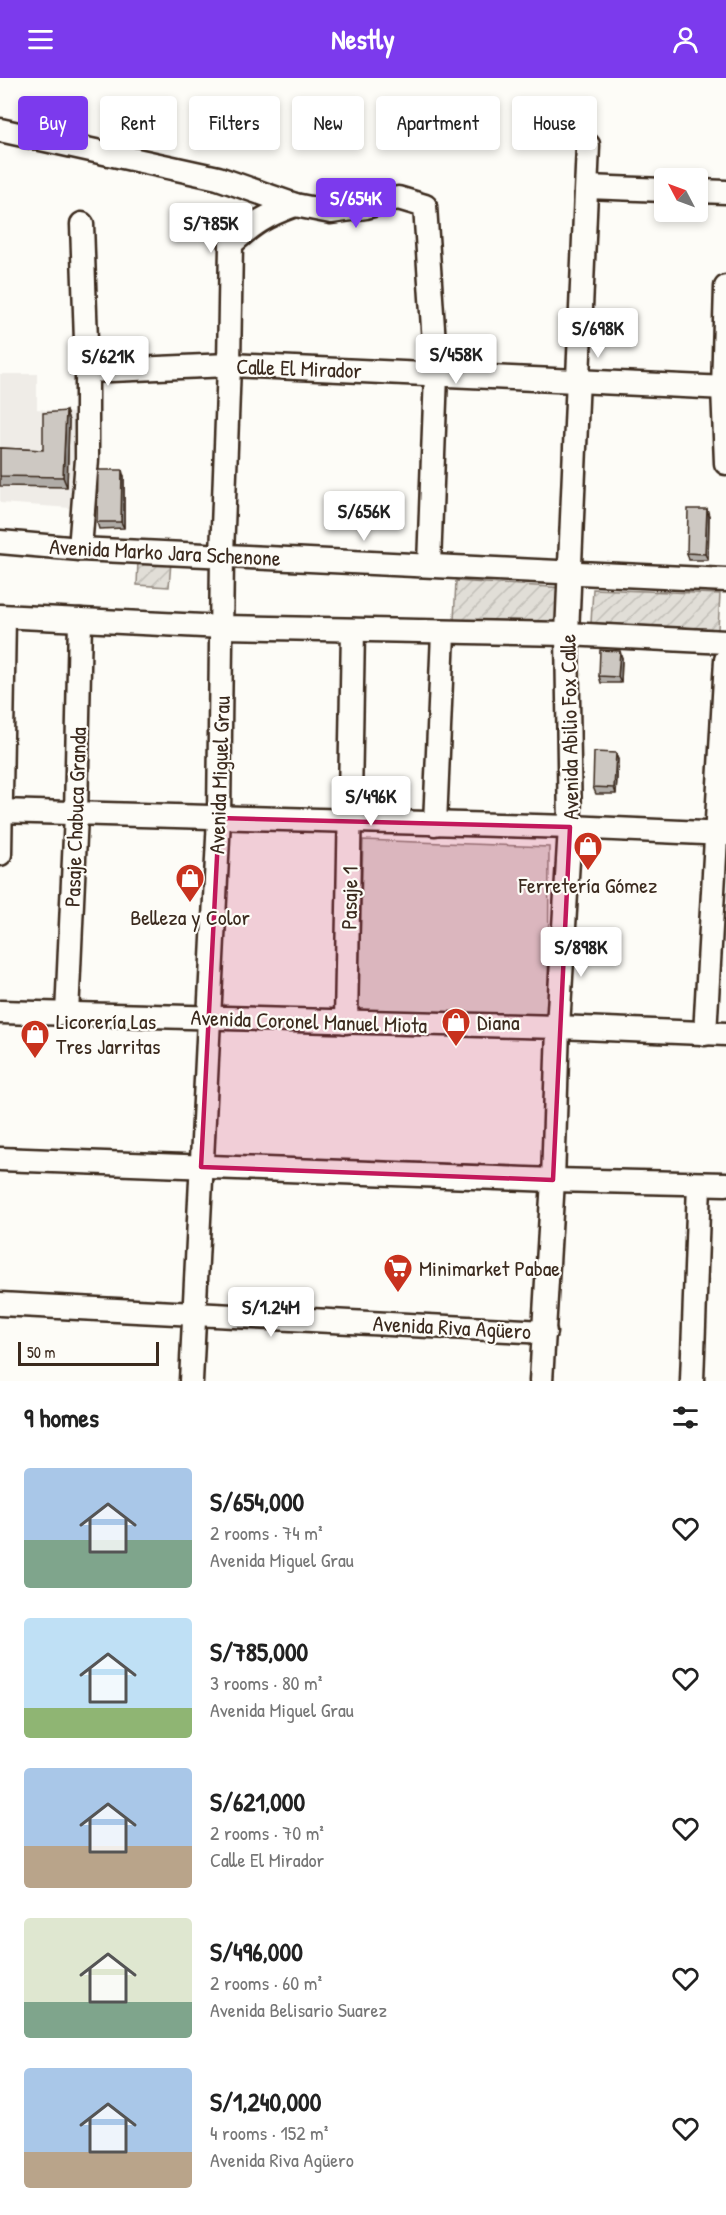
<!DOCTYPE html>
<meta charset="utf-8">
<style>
body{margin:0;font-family:"Patrick Hand",sans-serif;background:#f2f2f2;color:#222;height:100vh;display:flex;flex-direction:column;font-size:22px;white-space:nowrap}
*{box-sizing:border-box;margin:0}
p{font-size:20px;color:#767676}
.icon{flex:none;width:33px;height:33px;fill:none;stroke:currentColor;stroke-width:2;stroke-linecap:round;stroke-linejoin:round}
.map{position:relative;height:1303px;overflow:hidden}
.drawer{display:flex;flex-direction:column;background:#fff;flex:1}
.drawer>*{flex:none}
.guide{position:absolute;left:18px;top:18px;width:690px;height:54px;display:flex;gap:12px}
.needle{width:39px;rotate:311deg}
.tools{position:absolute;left:654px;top:90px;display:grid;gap:12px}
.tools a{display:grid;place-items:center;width:54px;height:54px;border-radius:6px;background:#fff;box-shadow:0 3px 9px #0003;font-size:30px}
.scale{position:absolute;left:18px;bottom:15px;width:141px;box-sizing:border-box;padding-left:6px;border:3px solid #3b2a1e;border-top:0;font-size:16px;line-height:21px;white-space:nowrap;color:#3b2a1e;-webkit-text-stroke:4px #fdfcf7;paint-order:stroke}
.price{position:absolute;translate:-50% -51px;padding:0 14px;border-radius:6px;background:#fff;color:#222;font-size:20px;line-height:39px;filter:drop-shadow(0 2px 3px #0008)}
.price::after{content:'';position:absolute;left:50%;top:36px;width:18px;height:14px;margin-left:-9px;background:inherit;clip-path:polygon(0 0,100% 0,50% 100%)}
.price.current{background:#7c3aed;color:#fff}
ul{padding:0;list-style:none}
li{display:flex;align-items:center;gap:18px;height:150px;padding:0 24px}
li span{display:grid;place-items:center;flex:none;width:168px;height:120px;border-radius:6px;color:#555}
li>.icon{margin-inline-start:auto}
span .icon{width:72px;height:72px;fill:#fffc;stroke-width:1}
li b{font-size:26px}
h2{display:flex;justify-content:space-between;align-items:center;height:72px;padding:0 24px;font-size:26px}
.tag{padding:0 21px;border-radius:6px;background:#fff;box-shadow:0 3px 9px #0003;font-size:21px;line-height:54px}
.tag.current{background:#7c3aed;color:#fff}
header{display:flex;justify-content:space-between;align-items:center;height:78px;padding:0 24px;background:#7c3aed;color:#fff;font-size:27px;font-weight:700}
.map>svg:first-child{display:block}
.built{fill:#efece7}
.park{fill:#e1ded7;stroke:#8e847a;stroke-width:1.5}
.garden{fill:url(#garden-furrows);stroke:#8e847a;stroke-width:1.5}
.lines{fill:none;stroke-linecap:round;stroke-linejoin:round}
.minor-casing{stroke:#3b2a1e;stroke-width:27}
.minor{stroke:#fdfcf7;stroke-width:22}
.wall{fill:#b0aca7;stroke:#3b2a1e;stroke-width:1.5}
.shaded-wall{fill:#908c88;stroke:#3b2a1e;stroke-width:1.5}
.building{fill:#cdc8c2;stroke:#3b2a1e;stroke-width:1.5}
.marked{fill:#c2185b;fill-opacity:0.2;stroke:#c2185b;stroke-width:4.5;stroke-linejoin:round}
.labels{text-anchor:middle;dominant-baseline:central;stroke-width:4.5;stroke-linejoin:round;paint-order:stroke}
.street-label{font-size:22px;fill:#3b2a1e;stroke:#fdfcf7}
.poi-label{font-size:22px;fill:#3b2a1e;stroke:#fdfcf7;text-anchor:start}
</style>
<header><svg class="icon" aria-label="menu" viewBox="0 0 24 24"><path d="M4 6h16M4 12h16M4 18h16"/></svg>Nestly<svg class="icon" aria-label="person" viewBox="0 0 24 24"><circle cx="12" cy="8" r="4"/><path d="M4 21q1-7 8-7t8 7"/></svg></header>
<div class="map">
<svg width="726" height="1303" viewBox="0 0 726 1303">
<defs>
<pattern id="garden-furrows" width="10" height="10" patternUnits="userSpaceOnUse" patternTransform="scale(1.5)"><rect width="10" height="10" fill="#e1ded7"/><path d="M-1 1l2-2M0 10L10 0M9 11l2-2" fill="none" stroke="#c2bfb8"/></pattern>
</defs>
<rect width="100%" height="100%" fill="#fdfcf7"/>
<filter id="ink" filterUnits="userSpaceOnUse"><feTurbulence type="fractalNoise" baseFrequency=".0167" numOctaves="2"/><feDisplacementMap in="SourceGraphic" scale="12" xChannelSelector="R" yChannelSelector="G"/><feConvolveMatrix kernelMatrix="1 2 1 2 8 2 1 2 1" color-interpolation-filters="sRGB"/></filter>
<g filter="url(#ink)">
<!-- built -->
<polygon class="built" points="0,296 37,296 37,331 74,335 71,430 0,425"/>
<!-- park -->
<polygon class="park" points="363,762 549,769 548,938 358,934"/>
<!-- garden -->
<g class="garden">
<polygon points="138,483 171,484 169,509 137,507"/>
<polygon points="456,503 566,510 564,549 454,542"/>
<polygon points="593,511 720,516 718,551 591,545"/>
</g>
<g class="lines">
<!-- minor casing -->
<g class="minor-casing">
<g id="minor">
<polyline points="0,52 218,100 295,127 331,134 366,129 398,120 425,128 436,296 429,487"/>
<polyline points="587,109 664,112"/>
<polyline points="698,113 726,114"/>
<polyline points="726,209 723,310 726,385"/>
<polyline points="87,293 229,287 726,310"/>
<polyline points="0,464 80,471 726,502"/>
<polyline points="80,471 87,381 87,293 82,146"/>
<polyline points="0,538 223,549 567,556 726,564"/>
<polyline points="0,733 570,749 726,756"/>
<polyline points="435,746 443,555"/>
<polyline points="0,776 4,539"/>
<polyline points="0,934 558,949 726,956"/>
<polyline points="67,936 76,736 80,542"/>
<polyline points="346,944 353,552"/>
<polyline points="705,956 726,582"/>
<polyline points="0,1081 553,1102 726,1106"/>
<polyline points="0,1226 545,1254"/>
<path d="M 191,1303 L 219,740 L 222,477 L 229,287 L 231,166 C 254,145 265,138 295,127"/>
<polyline points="541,1303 553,1102 558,949 570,749 567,556 588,67"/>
<polyline points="692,1303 699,1106"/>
</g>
</g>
<!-- minor -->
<use href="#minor" class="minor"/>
</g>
<!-- wall -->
<g class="wall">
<polygon points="66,333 69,343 67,409 0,408 0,370 43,372"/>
<polygon points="124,399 124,450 99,451 97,444"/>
<polygon points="707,431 709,438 708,482 689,482 687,475"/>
<polygon points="622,580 621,605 601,605 599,598"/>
<polygon points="618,682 616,716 596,716 593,709"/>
</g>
<!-- shaded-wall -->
<g class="shaded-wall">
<polygon points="66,333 69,343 67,409 63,399"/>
<polygon points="122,392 124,399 124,450 121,444"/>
<polygon points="707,431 709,438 708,482 705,476"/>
<polygon points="620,573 622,580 621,605 618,599"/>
<polygon points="616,675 618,682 616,716 614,710"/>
</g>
<!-- building -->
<g class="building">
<polygon points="66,333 63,399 0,398 0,370 43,372 43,335"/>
<polygon points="98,392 122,392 121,444 97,444"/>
<polygon points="688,431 707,431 705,476 687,475"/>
<polygon points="600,572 620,573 618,599 599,598"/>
<polygon points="594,674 616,675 614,710 593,709"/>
</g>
</g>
<!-- marked area -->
<path class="marked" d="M 219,740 L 570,749 L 553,1102 L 201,1089 Z"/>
<!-- icons -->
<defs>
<g id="shop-pin" transform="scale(1.5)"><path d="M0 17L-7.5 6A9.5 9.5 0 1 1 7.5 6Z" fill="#c8321e" stroke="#fdfcf7"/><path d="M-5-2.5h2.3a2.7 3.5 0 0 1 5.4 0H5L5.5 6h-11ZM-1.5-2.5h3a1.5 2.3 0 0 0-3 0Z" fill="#fff"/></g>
<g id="supermarket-pin" transform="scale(1.5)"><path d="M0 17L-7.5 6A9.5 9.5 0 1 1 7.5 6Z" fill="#c8321e" stroke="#fdfcf7"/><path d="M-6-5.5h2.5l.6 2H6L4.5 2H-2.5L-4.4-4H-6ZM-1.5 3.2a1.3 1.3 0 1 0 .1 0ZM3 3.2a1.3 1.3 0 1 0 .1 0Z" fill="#fff"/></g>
</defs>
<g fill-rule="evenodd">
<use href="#shop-pin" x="588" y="768"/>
<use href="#shop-pin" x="190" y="800"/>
<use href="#shop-pin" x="456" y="944"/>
<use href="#shop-pin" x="35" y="956"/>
<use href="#supermarket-pin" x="398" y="1190"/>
</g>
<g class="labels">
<!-- street labels -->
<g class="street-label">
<text transform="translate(299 290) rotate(2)">Calle El Mirador</text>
<text transform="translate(165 474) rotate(3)">Avenida Marko Jara Schenone</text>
<text transform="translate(569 649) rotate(-91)">Avenida Abilio Fox Calle</text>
<text transform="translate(219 697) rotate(-88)">Avenida Miguel Grau</text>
<text transform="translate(75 739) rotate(-88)">Pasaje Chabuca Granda</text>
<text transform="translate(349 820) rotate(-89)">Pasaje 1</text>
<text transform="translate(309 943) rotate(2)">Avenida Coronel Manuel Miota</text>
<text transform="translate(452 1249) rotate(3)">Avenida Riva Agüero</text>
</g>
<!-- poi labels -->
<g class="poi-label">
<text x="588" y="807" text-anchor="middle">Ferretería Gómez</text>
<text x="190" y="839" text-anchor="middle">Belleza y Color</text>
<text x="56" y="943">Licorería Las<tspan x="56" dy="25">Tres Jarritas</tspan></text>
<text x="477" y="944">Diana</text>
<text x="419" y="1190">Minimarket Pabae</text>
</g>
</g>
</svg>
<div class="tools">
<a><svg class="needle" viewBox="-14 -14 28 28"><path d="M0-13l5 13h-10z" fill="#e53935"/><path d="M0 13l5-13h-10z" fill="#767676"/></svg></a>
</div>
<div class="scale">50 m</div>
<b class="price current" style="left:356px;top:151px">S/654K</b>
<b class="price" style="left:211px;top:176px">S/785K</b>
<b class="price" style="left:598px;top:281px">S/698K</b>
<b class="price" style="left:456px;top:307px">S/458K</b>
<b class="price" style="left:108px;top:309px">S/621K</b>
<b class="price" style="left:364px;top:464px">S/656K</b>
<b class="price" style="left:371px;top:749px">S/496K</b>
<b class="price" style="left:581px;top:900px">S/898K</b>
<b class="price" style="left:271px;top:1260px">S/1.24M</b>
<div class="guide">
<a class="tag current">Buy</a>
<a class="tag">Rent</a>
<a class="tag">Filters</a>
<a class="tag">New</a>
<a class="tag">Apartment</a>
<a class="tag">House</a>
</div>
</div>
<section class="drawer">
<h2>9 homes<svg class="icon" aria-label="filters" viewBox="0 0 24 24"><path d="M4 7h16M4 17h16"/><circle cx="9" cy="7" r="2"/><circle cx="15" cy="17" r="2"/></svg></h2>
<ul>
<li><span style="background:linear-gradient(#a9c7e8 60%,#7fa58c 0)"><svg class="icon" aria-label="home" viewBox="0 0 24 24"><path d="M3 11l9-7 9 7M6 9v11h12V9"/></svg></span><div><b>S/654,000</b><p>2 rooms · 74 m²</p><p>Avenida Miguel Grau</p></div><svg class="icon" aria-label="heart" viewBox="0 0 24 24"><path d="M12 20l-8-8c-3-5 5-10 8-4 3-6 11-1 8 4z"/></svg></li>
<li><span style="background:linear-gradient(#bfe0f5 75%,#8fb573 0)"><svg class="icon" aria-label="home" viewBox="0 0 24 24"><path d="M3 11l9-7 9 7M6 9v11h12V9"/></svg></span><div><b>S/785,000</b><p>3 rooms · 80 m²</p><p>Avenida Miguel Grau</p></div><svg class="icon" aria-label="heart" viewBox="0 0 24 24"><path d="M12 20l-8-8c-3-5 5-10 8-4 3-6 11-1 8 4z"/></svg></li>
<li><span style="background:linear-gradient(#a9c7e8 65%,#b9a48a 0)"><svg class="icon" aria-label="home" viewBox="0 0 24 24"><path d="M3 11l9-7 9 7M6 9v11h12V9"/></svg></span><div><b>S/621,000</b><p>2 rooms · 70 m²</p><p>Calle El Mirador</p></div><svg class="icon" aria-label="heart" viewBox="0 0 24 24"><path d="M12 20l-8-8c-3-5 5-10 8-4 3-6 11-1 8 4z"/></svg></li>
<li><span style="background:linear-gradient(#dfe7d0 70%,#7fa58c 0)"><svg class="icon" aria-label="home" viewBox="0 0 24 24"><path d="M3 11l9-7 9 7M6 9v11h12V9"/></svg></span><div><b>S/496,000</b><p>2 rooms · 60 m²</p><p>Avenida Belisario Suarez</p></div><svg class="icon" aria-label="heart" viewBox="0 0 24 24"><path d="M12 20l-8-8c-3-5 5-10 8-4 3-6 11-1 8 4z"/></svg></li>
<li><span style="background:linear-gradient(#a9c7e8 70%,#b9a48a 0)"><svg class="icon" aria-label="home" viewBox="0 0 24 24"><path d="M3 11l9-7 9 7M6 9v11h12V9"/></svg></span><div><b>S/1,240,000</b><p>4 rooms · 152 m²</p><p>Avenida Riva Agüero</p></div><svg class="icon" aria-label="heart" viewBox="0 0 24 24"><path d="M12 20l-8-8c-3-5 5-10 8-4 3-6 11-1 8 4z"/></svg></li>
</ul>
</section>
